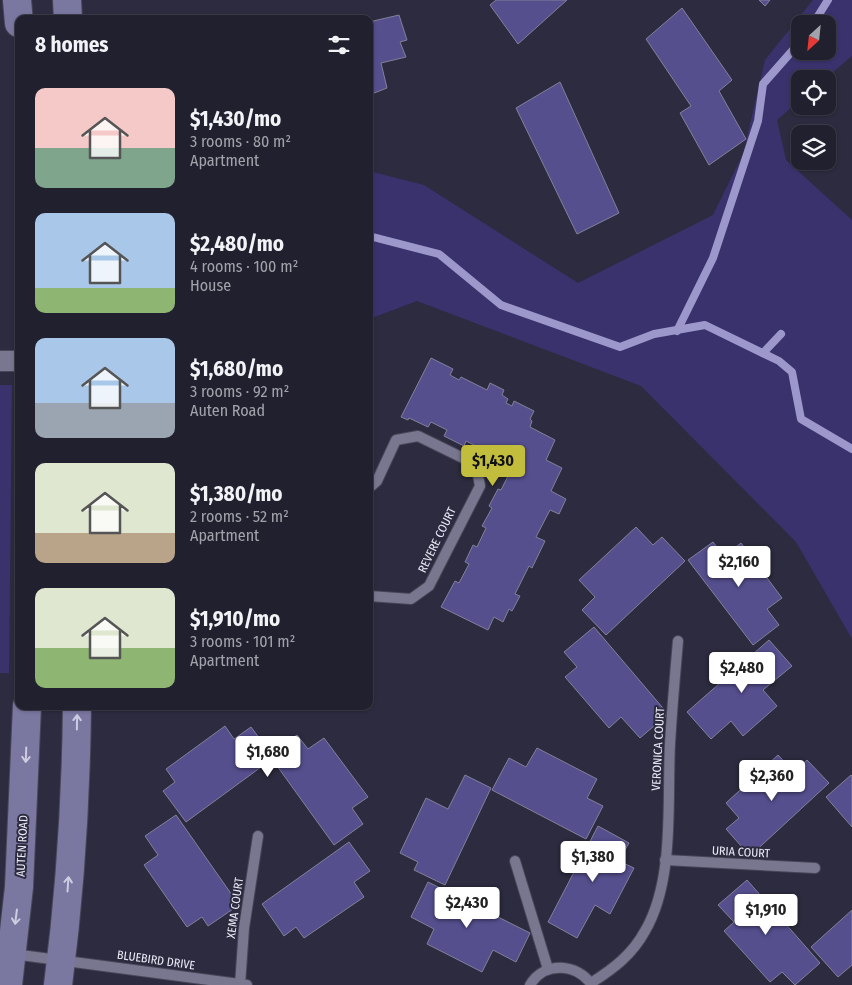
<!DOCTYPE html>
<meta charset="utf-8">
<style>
body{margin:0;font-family:"Fira Sans Condensed",sans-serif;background:#292837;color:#f1f3f6;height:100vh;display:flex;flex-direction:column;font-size:19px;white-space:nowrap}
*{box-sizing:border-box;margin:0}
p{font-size:16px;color:#a2a3aa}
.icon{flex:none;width:28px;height:28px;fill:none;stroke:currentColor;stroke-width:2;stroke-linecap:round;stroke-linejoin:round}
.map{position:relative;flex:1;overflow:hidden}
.drawer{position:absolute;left:15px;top:15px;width:358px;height:695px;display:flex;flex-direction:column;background:#21202f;border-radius:10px;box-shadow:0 1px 4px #0004,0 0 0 1px #3e3e4b}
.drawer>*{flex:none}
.needle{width:32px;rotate:207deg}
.fabs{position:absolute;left:791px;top:15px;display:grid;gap:10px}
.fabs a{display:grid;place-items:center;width:45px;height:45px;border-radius:10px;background:#21202f;box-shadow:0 1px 4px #0004,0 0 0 1px #3e3e4b;font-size:25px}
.price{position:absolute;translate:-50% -42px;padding:0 11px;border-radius:5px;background:#fff;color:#222;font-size:16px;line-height:32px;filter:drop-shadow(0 1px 2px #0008)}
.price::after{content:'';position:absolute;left:50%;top:30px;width:15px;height:11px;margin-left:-8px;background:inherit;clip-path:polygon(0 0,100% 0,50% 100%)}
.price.current{background:#c3bd3e;color:#111}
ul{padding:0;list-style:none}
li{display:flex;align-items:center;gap:15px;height:125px;padding:0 20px}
li span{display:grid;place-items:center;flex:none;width:140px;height:100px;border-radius:10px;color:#555}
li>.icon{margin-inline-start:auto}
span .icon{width:60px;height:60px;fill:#fffc;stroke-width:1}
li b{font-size:21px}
h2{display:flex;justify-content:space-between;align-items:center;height:60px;padding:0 20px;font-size:21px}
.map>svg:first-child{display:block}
.green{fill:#3a326d;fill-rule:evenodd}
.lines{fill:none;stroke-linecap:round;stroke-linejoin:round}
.stream{stroke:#9c98cb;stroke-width:8}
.building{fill:#554f8e;stroke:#828199}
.lane-casing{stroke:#484658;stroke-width:12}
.street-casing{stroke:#484658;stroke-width:22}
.secondary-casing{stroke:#484658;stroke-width:30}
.lane{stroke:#78778f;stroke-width:10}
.street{stroke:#78778f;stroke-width:20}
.secondary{stroke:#7a77a1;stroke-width:28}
.oneway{stroke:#cdcce1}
.labels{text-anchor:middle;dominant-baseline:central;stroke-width:4;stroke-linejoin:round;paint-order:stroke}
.street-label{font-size:12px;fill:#e9e9f6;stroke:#2c2b3f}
</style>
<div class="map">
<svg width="852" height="985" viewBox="0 0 852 985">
<rect width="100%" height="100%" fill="#2c2b3f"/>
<!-- green -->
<g class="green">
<path d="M 813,0 L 852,0 L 852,56 L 825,79 L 800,79 L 800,100 L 777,120 L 786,160 L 852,220 L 852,639 L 796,542 L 641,386 L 417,301 L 369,319 L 369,171 L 424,185 L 578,283 L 713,215 L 743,154 L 765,60 ZM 800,24 L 828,24 L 828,51 L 800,51 Z"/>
<polygon points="0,385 12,385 9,673 0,673"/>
</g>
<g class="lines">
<!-- stream -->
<g class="stream">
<polyline points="813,24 828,0"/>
<polyline points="369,236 439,254 501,305 620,347 654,334 705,325 779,361 792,372 801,419 852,449"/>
<polyline points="677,331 713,258 758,121 763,84 800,42"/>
<polyline points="763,353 781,334"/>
</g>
</g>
<!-- building -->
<g class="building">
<polygon points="496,0 567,0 518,44 490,5"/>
<polygon points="759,0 770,0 765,6"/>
<polygon points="682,8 732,80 719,91 746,139 709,165 680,113 691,106 646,39"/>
<polygon points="399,15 407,40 400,42 406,57 381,63 387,88 369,95 369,22"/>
<polygon points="560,82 619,213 577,234 516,108"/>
<polygon points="431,358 453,369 450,375 459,380 461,377 487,390 490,383 504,390 502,395 508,399 506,403 512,406 514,401 534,411 530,419 532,421 530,427 555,440 546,460 562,468 551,491 566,499 559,514 550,510 536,537 545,541 532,568 529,566 515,594 520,596 512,611 509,609 503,622 494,617 488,630 441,607 455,581 459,583 469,564 465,562 473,545 477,547 486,528 482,526 492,508 489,506 498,489 501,490 511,470 484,456 486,451 466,441 464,446 444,436 447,430 431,422 428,427 409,418 408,420 401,417"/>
<polygon points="636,527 653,545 662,537 685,561 606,635 582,610 595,597 579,580"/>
<polygon points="713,542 724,556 741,543 782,598 767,609 779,625 753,645 688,560"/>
<polygon points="594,627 668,714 640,738 621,717 609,728 565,677 577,667 564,652"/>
<polygon points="769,640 792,666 763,690 777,706 743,736 731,721 711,739 687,712"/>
<polygon points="225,726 234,739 251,727 271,754 297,735 308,749 324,738 368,797 352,808 363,824 334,845 272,759 186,822 163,791 175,782 166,769"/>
<polygon points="537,748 597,779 587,798 603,806 586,839 492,790 509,758 526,767"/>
<polygon points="778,755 794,772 807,760 829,783 750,856 726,829 739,818 726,803"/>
<polygon points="465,775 491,788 445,885 414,870 418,862 400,853 426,798 448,809"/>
<polygon points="851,775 852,776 852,827 826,797"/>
<polygon points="176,815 239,905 208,926 202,917 187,927 144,865 158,855 145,836"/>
<polygon points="598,826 629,843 619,861 634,868 610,914 595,905 577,938 548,922"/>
<polygon points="349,842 370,871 354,882 364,897 304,938 296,927 284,936 262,904"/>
<polygon points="747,880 820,963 795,985 782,972 770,982 724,931 734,922 718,905"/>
<polygon points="428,882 530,933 516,962 493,950 482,972 427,944 434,929 411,917"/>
<polygon points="852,910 852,965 838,977 811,947"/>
</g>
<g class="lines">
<!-- lane casing -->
<g class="lane-casing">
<g id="lane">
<polyline points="369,488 377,481 396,440 418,436 465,459 477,470 480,486 429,586 411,599 369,596"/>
<polyline points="665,860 815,868"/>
<polyline points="515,861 548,969"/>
<polyline points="13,954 247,985"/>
<path d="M 591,983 C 613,969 632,955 645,931 C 675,880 667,801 670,744 C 672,709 675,675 678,641"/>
<polyline points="240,985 244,928 258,836"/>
<path d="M 530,985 C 544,961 577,963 592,985"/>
</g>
</g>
<!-- street casing -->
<g class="street-casing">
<polyline id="street" points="0,361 19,361"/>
</g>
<!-- secondary casing -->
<g class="secondary-casing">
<g id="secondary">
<polyline points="17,0 19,23"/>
<polyline points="67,0 68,19"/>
<polyline points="8,985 19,887 27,706"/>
<path d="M 58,985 C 70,893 76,799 77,706"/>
</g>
</g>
<!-- lane -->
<use href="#lane" class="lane"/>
<!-- street -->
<use href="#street" class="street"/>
<!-- secondary -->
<use href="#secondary" class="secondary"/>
</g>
<!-- one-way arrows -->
<defs><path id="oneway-shaft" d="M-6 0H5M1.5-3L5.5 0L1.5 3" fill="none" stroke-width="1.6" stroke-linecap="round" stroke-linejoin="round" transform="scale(1.25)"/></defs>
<g class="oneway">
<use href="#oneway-shaft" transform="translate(77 722) rotate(-89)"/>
<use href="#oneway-shaft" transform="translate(26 755) rotate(92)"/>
<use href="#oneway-shaft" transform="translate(68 884) rotate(-86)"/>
<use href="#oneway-shaft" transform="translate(16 917) rotate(97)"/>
</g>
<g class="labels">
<!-- street labels -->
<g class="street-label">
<text transform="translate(437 540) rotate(-64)">REVERE COURT</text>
<text transform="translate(658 749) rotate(-87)">VERONICA COURT</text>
<text transform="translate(22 846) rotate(-87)">AUTEN ROAD</text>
<text transform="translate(741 852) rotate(3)">URIA COURT</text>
<text transform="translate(235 908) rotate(-82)">XEMA COURT</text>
<text transform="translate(156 960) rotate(8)">BLUEBIRD DRIVE</text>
</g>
</g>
</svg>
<div class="fabs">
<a><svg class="needle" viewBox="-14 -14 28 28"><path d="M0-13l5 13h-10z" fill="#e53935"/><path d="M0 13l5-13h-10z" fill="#a2a3aa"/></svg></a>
<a><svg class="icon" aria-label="locate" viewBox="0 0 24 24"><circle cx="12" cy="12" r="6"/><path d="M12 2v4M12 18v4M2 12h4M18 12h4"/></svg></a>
<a><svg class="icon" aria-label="layers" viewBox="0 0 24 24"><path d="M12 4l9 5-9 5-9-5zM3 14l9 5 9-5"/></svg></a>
</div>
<b class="price current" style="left:493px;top:487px">$1,430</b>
<b class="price" style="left:739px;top:588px">$2,160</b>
<b class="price" style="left:742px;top:694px">$2,480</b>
<b class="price" style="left:268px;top:778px">$1,680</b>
<b class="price" style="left:772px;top:802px">$2,360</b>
<b class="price" style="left:593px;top:883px">$1,380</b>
<b class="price" style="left:467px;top:929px">$2,430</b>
<b class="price" style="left:766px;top:936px">$1,910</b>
<section class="drawer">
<h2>8 homes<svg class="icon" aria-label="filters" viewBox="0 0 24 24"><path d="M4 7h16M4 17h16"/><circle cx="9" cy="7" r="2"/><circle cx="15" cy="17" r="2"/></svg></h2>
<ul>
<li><span style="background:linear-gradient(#f6c9c9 60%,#7fa58c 0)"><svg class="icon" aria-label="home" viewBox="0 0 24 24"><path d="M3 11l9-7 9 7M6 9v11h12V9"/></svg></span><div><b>$1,430/mo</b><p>3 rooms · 80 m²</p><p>Apartment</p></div></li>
<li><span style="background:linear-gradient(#a9c7e8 75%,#8fb573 0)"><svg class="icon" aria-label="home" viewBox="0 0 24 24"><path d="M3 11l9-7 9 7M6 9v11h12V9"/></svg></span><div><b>$2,480/mo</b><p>4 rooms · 100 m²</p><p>House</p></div></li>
<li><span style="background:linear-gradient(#a9c7e8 65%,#9aa5b1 0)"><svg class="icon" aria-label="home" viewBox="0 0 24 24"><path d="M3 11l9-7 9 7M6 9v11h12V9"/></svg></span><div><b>$1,680/mo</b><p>3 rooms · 92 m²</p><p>Auten Road</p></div></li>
<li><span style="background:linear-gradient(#dfe7d0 70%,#b9a48a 0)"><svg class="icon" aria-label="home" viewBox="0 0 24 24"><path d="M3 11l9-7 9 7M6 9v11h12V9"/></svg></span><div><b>$1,380/mo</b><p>2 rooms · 52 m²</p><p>Apartment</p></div></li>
<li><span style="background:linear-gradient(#dfe7d0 60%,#8fb573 0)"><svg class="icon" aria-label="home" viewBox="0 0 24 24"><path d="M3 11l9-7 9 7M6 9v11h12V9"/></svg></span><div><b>$1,910/mo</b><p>3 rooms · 101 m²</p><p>Apartment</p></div></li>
</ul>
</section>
</div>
